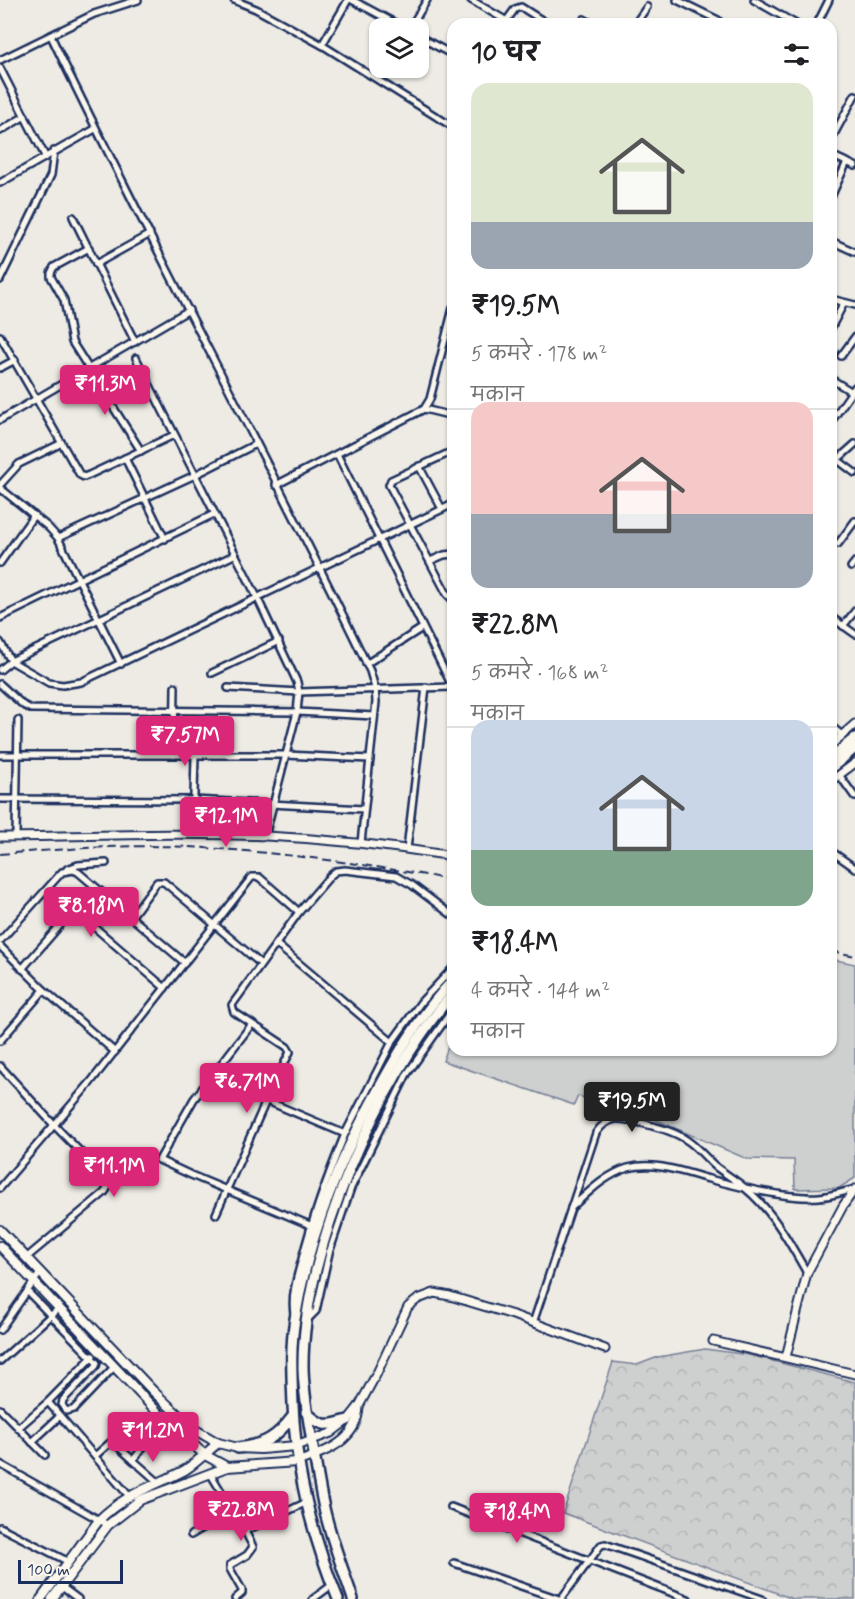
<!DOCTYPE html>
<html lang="hi">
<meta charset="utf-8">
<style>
body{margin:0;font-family:Mynerve,"Playpen Sans Deva",sans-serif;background:#f6f6f6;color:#202124;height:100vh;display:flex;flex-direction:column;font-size:22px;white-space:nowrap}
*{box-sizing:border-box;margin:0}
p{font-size:20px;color:#757577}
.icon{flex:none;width:33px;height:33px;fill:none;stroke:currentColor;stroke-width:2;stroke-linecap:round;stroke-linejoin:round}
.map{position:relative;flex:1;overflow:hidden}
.sheet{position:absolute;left:447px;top:18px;width:390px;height:1038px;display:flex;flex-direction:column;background:#fff;border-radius:18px;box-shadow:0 2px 4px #0004}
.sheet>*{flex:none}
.buttons{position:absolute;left:369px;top:18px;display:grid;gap:12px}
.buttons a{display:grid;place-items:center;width:60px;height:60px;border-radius:12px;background:#fff;box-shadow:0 2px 4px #0004;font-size:30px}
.scale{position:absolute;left:18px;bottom:15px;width:105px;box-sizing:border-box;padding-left:6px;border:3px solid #1b2f5e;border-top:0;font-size:16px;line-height:21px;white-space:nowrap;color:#1b2f5e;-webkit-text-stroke:4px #fbf7ec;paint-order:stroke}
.price{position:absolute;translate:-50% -51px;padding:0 14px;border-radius:6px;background:#db2777;color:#fff;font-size:20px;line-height:39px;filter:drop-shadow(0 2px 3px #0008)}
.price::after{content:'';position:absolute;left:50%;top:36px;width:18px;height:14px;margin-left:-9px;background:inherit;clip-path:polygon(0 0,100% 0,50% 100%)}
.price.current{background:#222;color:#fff}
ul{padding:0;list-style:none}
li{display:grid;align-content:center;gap:12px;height:318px;padding:0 24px}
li+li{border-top:2px solid #e0e0e0}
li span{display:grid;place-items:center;height:186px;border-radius:18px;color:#555}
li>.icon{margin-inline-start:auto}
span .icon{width:108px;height:108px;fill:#fffc;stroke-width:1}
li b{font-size:26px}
h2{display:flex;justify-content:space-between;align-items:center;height:72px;padding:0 24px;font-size:26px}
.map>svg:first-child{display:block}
.forest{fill:url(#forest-crowns);stroke:#747f96;stroke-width:1.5}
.pitch{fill:#cecfcf;stroke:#747f96;stroke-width:1.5}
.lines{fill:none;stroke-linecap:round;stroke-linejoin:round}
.minor-casing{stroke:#1b2f5e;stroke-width:10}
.tertiary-casing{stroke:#1b2f5e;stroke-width:11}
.secondary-casing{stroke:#1b2f5e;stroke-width:12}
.primary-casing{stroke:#1b2f5e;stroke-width:14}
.minor{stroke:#fbf7ec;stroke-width:5}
.tertiary{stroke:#fbf7ec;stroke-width:7}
.secondary{stroke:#fbf7ec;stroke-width:8}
.primary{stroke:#fbf7ec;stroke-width:9}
.rail{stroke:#1b2f5e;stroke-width:2;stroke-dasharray:9 4.5;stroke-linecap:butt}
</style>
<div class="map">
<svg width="855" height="1599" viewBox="0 0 855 1599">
<defs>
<pattern id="forest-crowns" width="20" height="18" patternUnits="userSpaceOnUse" patternTransform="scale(1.5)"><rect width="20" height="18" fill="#cecfcf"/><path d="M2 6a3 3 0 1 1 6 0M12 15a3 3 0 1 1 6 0" fill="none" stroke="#b0b2b4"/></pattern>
</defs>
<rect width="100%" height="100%" fill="#eeebe4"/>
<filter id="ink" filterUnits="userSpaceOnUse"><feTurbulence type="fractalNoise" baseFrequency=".0167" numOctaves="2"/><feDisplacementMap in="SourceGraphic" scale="12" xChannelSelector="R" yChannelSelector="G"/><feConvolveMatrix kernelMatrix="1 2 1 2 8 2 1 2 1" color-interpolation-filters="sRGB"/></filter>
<g filter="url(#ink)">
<!-- forest -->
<polygon class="forest" points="705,1349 749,1355 855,1382 855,1599 793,1599 563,1513 613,1362 637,1365 658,1357"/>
<!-- pitch -->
<polygon class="pitch" points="831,959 855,964 855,1178 839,1188 795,1189 794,1160 747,1159 647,1116 578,1096 574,1105 443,1061 453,1032 453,1050 831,1050"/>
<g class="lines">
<!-- minor casing -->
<g class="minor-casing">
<g id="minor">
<polyline points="234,0 256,9 322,45 453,127"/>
<polyline points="352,0 404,28"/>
<polyline points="471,0 512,24"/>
<polyline points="677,0 718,20 721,24"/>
<polyline points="754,0 796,24"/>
<polyline points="584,19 593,24"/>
<polyline points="507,20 515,9 521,7 548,24"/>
<polyline points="635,24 647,7"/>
<polyline points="817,24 829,0"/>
<polyline points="410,28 427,0"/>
<path d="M 51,36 C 153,250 268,457 370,671 L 375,688 L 376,702 L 361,843"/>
<polyline points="418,36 453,55"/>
<polyline points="322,45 348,0"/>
<polyline points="0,60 94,14 138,0"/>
<polyline points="0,68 45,156"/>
<polyline points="0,131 25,116"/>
<polyline points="831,140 855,95"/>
<polyline points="831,155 855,166"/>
<polyline points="0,183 95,129"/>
<polyline points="831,197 847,162"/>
<polyline points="73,217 135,342"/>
<polyline points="831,241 855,252"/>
<polyline points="89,248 54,267 51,273 51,277 64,300 72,342 141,451"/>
<polyline points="96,264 150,234"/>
<polyline points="0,280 51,175 54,151"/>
<polyline points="831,299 855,305"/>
<polyline points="831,328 844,303"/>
<polyline points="0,336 80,475 84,477 89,475 174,435"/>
<polyline points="841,356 855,337"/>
<polyline points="136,358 257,597 297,682 299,692 297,712 265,836"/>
<polyline points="0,368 15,360"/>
<polyline points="831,379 852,392"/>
<polyline points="424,409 453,416"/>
<polyline points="0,420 189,310"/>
<polyline points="831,422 855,387"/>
<polyline points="453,451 391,480 389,485 447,594 453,600"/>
<polyline points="337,454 453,688"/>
<polyline points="831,455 855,473"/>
<polyline points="125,458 165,539"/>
<polyline points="837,460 855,444"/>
<polyline points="419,466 442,509"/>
<polyline points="0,485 19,464 62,443"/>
<polyline points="276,485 424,409 430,399 453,308"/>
<polyline points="0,488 48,527 58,538 121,664"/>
<polyline points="58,538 195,475 256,444"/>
<polyline points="838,544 855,521"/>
<polyline points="430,561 444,555 453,554"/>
<polyline points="0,563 34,515"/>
<polyline points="851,567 855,562"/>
<polyline points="831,617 855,634"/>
<polyline points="0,618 214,514"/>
<polyline points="843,626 855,611"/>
<polyline points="0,642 11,661 49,683 63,685 81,682 453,504"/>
<polyline points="366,664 422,628"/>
<polyline points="0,670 11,661 234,555"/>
<polyline points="212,673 279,641"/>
<polyline points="0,684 23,705 31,709 297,712 374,716"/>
<polyline points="228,688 299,692 452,687"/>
<polyline points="831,726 843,736"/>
<polyline points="0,755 286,755 370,759"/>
<polyline points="174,755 175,687"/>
<polyline points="840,776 855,797"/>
<polyline points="0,799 194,800 364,809"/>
<polyline points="193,834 195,755"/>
<polyline points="16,836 18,720"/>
<polyline points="407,849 426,687"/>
<polyline points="831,851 855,868"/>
<polyline points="67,869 78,865 106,863"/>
<polyline points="131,917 157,882 164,882 261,964"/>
<polyline points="0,941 62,872 73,870 78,872 185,963"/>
<polyline points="276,944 392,1042"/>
<polyline points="0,946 44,990 115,1052"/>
<polyline points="22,969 69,915 77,912 165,988"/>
<polyline points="252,1024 194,1099 159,1160 191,1175 310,1225"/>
<polyline points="0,1041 44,990"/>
<path d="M 0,1066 L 54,1125 L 106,1178 C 109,1184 109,1187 104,1193 L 26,1258"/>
<path d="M 211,1077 L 345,1134 C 328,1175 313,1216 302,1259 C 297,1277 291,1295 294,1314"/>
<polyline points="345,1134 392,1042 421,1002 453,968"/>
<polyline points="0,1188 90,1083 252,877 259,877 299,912"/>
<path d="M 571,1208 C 589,1192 605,1175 628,1168 C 655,1161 683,1172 709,1179 C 740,1187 787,1199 819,1197 C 831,1196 843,1192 855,1189"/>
<polyline points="216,1214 266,1101 290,1052 287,1047 234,1012 232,1005 299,912 330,876 336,871 345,870 396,876 412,885 453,916"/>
<polyline points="28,1292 97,1363 96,1366 63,1400 62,1405 66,1411 74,1409 114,1367"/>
<polyline points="307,1320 316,1311 329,1253 351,1188 407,1074 453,1009"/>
<path d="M 533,1323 L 596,1133 C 609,1114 622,1118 641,1123 C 656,1127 675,1131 688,1141 C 698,1148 706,1158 715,1166 C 725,1174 736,1180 745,1188 C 772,1210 790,1243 807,1273"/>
<polyline points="0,1330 40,1273"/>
<polyline points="0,1361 59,1308"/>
<polyline points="48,1402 93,1356"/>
<polyline points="0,1409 45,1455"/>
<polyline points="18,1428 48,1402 129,1496"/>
<polyline points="32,1442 60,1416"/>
<polyline points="95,1456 112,1441 133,1460 165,1420"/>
<polyline points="133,1460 158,1482"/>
<polyline points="0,1464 108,1525"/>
<polyline points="210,1473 245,1531 305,1503"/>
<polyline points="451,1507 688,1599"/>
<polyline points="0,1527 69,1562"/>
<polyline points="191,1535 233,1510"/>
<polyline points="454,1563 559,1599"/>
<polyline points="62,1587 78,1599"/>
<polyline points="235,1599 242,1593 242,1590 230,1569 230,1565 247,1555 253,1547 245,1531"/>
<polyline points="313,1599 332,1585"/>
<polyline points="561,1599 601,1545 605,1544 762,1599"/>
</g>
</g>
<!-- tertiary casing -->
<g class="tertiary-casing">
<g id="tertiary">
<polyline points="831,745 855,724"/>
<polyline points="831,781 855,763"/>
<path d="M 0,837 C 89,836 177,832 266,836 C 329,839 391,846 453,856"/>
<polyline points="713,1341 855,1374"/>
<polyline points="786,1357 807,1273 843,1206 855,1189"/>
<polyline points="296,1446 331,1433 348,1420 359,1406 377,1373 408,1307 418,1299 434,1293 450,1296 513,1315 605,1349"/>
<path d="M 297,1462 C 326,1452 358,1441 359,1406"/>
</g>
</g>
<!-- secondary casing -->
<g class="secondary-casing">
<g id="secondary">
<polyline points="0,1230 153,1391 192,1428 218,1443 238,1448 261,1449 296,1446"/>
<polyline points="0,1246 165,1420 205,1455 227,1467"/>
<path d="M 41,1599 L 99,1520 C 126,1493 153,1487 185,1470 C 197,1462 207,1452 218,1443"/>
<polyline points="52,1599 108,1525 140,1500 227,1467 297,1462"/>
</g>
</g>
<!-- primary casing -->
<g class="primary-casing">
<g id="primary">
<polyline points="831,758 855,738"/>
<polyline points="831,768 855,748"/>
<path d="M 306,1412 C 322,1428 327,1426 348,1420"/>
<path d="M 238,1448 C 266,1444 276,1438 293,1416"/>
<path d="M 338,1599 C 312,1536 296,1473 293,1405 C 292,1376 290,1348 295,1319 C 307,1243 334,1172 370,1105 C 394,1060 418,1017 453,980"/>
<path d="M 353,1599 C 343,1569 331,1539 324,1508 C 319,1486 316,1464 312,1442 C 308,1416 303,1391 303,1365 C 303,1249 378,1081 453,993"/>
</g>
</g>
<!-- minor -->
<use href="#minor" class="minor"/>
<!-- tertiary -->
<use href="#tertiary" class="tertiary"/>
<!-- secondary -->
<use href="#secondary" class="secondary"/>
<!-- primary -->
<use href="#primary" class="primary"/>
<!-- rail -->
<g class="rail">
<path d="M 0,854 C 68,849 137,843 205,848 C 288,853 371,865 453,880"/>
<polyline points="831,951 855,956"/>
</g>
</g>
</g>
</svg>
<div class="buttons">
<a><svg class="icon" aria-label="layers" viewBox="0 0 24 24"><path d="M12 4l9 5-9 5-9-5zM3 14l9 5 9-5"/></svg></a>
</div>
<div class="scale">100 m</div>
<b class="price" style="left:105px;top:416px">₹11.3M</b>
<b class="price" style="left:185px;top:767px">₹7.57M</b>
<b class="price" style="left:226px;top:848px">₹12.1M</b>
<b class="price" style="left:91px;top:938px">₹8.18M</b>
<b class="price" style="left:247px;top:1114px">₹6.71M</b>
<b class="price current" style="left:632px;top:1133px">₹19.5M</b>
<b class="price" style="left:114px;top:1198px">₹11.1M</b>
<b class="price" style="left:153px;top:1463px">₹11.2M</b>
<b class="price" style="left:241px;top:1542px">₹22.8M</b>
<b class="price" style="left:517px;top:1544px">₹18.4M</b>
<section class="sheet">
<h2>10 घर<svg class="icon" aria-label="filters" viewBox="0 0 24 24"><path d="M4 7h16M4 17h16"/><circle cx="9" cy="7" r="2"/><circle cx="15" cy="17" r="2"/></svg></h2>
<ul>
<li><span style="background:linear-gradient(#dfe7d0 75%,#9aa5b1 0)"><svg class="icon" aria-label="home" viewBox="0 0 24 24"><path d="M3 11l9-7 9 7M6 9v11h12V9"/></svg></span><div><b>₹19.5M</b><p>5 कमरे · 178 m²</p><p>मकान</p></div></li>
<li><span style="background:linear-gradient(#f6c9c9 60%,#9aa5b1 0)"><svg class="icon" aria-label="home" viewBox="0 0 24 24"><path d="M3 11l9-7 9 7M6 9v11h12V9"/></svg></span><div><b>₹22.8M</b><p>5 कमरे · 168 m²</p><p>मकान</p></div></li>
<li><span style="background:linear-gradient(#c9d6e8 70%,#7fa58c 0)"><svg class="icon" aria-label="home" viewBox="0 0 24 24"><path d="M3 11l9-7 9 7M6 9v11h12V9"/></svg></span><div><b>₹18.4M</b><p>4 कमरे · 144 m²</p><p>मकान</p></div></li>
</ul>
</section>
</div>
